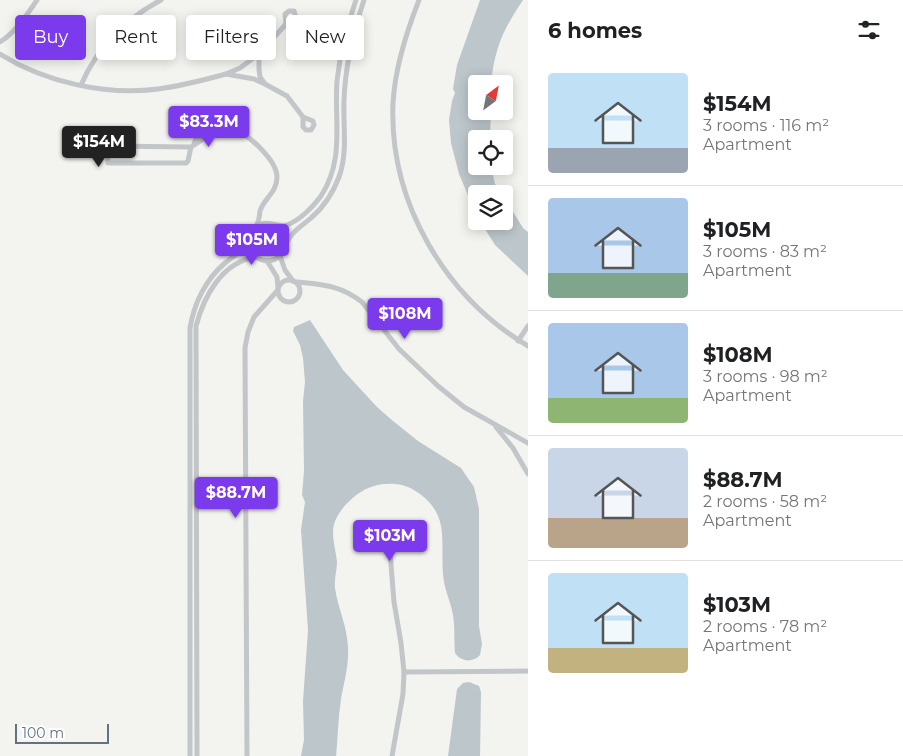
<!DOCTYPE html>
<meta charset="utf-8">
<style>
body{margin:0;font-family:Montserrat,sans-serif;background:#f6f6f6;color:#202124;height:100vh;display:flex;flex-direction:column;font-size:19px;white-space:nowrap}
*{box-sizing:border-box;margin:0}
p{font-size:16px;color:#757577}
.icon{flex:none;width:28px;height:28px;fill:none;stroke:currentColor;stroke-width:2;stroke-linecap:round;stroke-linejoin:round}
.map{position:relative;flex:1;overflow:hidden}
.side{display:flex;flex-direction:column;background:#fff;width:375px}
.side>*{flex:none}
.banner{position:absolute;left:15px;top:15px;width:438px;height:45px;display:flex;gap:10px}
.needle{width:32px;rotate:32deg}
.fabs{position:absolute;left:468px;top:75px;display:grid;gap:10px}
.fabs a{display:grid;place-items:center;width:45px;height:45px;border-radius:5px;background:#fff;box-shadow:0 2px 12px #0003;font-size:25px}
.scale{position:absolute;left:15px;bottom:12px;width:94px;box-sizing:border-box;padding-left:5px;border:2px solid #627281;border-top:0;font-size:14px;line-height:18px;white-space:nowrap;color:#627281;-webkit-text-stroke:4px #fff;paint-order:stroke}
.price{position:absolute;translate:-50% -42px;padding:0 11px;border-radius:5px;background:#7c3aed;color:#fff;font-size:16px;line-height:32px;filter:drop-shadow(0 1px 2px #0008)}
.price::after{content:'';position:absolute;left:50%;top:30px;width:15px;height:11px;margin-left:-8px;background:inherit;clip-path:polygon(0 0,100% 0,50% 100%)}
.price.active{background:#222;color:#fff}
ul{padding:0;list-style:none}
li{display:flex;align-items:center;gap:15px;height:125px;padding:0 20px}
li+li{border-top:1px solid #e0e0e0}
li span{display:grid;place-items:center;flex:none;width:140px;height:100px;border-radius:5px;color:#555}
li>.icon{margin-inline-start:auto}
span .icon{width:60px;height:60px;fill:#fffc;stroke-width:1}
li b{font-size:21px}
h2{display:flex;justify-content:space-between;align-items:center;height:60px;padding:0 20px;font-size:21px}
.pill{padding:0 18px;border-radius:5px;background:#fff;box-shadow:0 2px 12px #0003;font-size:18px;line-height:45px}
.pill.active{background:#7c3aed;color:#fff}
main{display:flex;flex:1;min-height:0}
.map>svg:first-child{display:block}
.water{fill:#bcc6cb}
.lines{fill:none;stroke-linecap:round;stroke-linejoin:round}
.street{stroke:#c3c6c9;stroke-width:5}
</style>
<main>
<div class="map">
<svg width="528" height="756" viewBox="0 0 528 756">
<rect width="100%" height="100%" fill="#f3f4ef"/>
<!-- water -->
<g class="water">
<path d="M 480,0 L 523,0 C 503,30 495,47 491,84 L 476,84 L 476,111 L 491,111 L 490,139 L 476,139 L 476,166 L 491,166 L 495,184 L 502,194 L 476,194 L 476,214 L 459,174 L 451,143 L 449,120 L 452,101 L 455,93 L 453,89 L 457,65 Z"/>
<polygon points="504,197 523,228 528,232 528,276 495,245 480,221 504,221"/>
<path d="M 310,320 L 343,370 L 377,407 L 393,421 L 418,441 L 461,468 L 474,487 L 479,509 L 479,626 L 482,644 L 480,655 C 473,663 461,662 455,653 C 454,640 455,627 453,615 C 451,603 446,593 444,582 C 438,543 454,515 414,490 C 403,483 387,482 374,486 C 358,490 339,508 334,524 C 331,536 336,550 337,562 C 337,570 334,579 335,588 C 338,609 347,625 348,647 C 349,666 344,682 341,699 C 338,718 338,737 336,756 L 301,756 L 304,740 L 303,701 L 308,630 L 301,530 L 305,502 L 302,495 L 304,471 L 303,401 L 305,382 L 303,358 L 300,345 L 293,331 L 294,327 Z"/>
<polygon points="469,682 479,686 481,692 480,756 448,756 457,689 463,683"/>
</g>
<g class="lines">
<!-- street -->
<g class="street">
<path d="M 419,0 C 406,33 395,67 393,103 C 389,201 444,296 528,346"/>
<polygon points="289,11 294,11 296,18 293,22 286,24 285,14"/>
<polyline points="286,24 259,54 259,69 260,77 265,84 287,96 303,117"/>
<path d="M 0,42 C 16,32 26,16 37,0"/>
<path d="M 0,54 C 45,82 106,96 158,89 C 181,86 204,80 226,74"/>
<polyline points="259,54 240,68 226,74 254,79 265,84"/>
<path d="M 81,85 C 97,48 125,19 161,0"/>
<polygon points="303,117 313,121 314,125 311,130 306,130 303,127"/>
<path d="M 194,144 C 197,134 203,134 211,131 C 219,130 226,127 234,130 C 249,134 277,161 277,177 C 277,193 264,198 260,211 C 259,217 260,220 256,226"/>
<polyline points="191,147 188,161 186,163 108,163 108,146 191,147 205,138 210,132"/>
<path d="M 278,226 C 298,243 277,271 256,257 C 244,248 247,229 261,224 C 271,221 278,228 287,225 C 300,220 313,207 321,196 C 345,159 334,122 337,81 C 340,54 347,26 356,0"/>
<path d="M 287,242 C 292,231 302,226 311,218 C 324,207 333,193 339,177 C 348,152 343,127 344,101 C 345,67 353,33 364,0"/>
<polyline points="280,256 285,270 293,281"/>
<polyline points="267,261 277,277 278,288"/>
<circle cx="289" cy="291" r="11"/>
<path d="M 297,282 C 324,285 340,285 362,302 L 399,349 L 438,386 L 464,407 L 528,443"/>
<polyline points="518,341 528,326"/>
<polyline points="496,427 513,448 528,474"/>
<polygon points="389,537 394,539 395,544 390,552 384,544 385,539"/>
<polyline points="390,552 394,602 401,643 404,672 403,694 392,756"/>
<polyline points="404,672 528,671"/>
<path d="M 190,756 L 190,328 C 194,303 206,279 225,263 C 235,255 242,251 248,241"/>
<path d="M 197,756 L 196,326 C 204,296 222,262 256,257"/>
<polyline points="247,756 245,348 248,332 254,317 277,291"/>
</g>
</g>
</svg>
<div class="fabs">
<a><svg class="needle" viewBox="-14 -14 28 28"><path d="M0-13l5 13h-10z" fill="#e53935"/><path d="M0 13l5-13h-10z" fill="#757577"/></svg></a>
<a><svg class="icon" aria-label="locate" viewBox="0 0 24 24"><circle cx="12" cy="12" r="6"/><path d="M12 2v4M12 18v4M2 12h4M18 12h4"/></svg></a>
<a><svg class="icon" aria-label="layers" viewBox="0 0 24 24"><path d="M12 4l9 5-9 5-9-5zM3 14l9 5 9-5"/></svg></a>
</div>
<div class="scale">100 m</div>
<b class="price" style="left:209px;top:148px">$83.3M</b>
<b class="price active" style="left:99px;top:168px">$154M</b>
<b class="price" style="left:252px;top:266px">$105M</b>
<b class="price" style="left:405px;top:340px">$108M</b>
<b class="price" style="left:236px;top:519px">$88.7M</b>
<b class="price" style="left:390px;top:562px">$103M</b>
<div class="banner">
<a class="pill active">Buy</a>
<a class="pill">Rent</a>
<a class="pill">Filters</a>
<a class="pill">New</a>
</div>
</div>
<section class="side">
<h2>6 homes<svg class="icon" aria-label="filters" viewBox="0 0 24 24"><path d="M4 7h16M4 17h16"/><circle cx="9" cy="7" r="2"/><circle cx="15" cy="17" r="2"/></svg></h2>
<ul>
<li><span style="background:linear-gradient(#bfe0f5 75%,#9aa5b1 0)"><svg class="icon" aria-label="home" viewBox="0 0 24 24"><path d="M3 11l9-7 9 7M6 9v11h12V9"/></svg></span><div><b>$154M</b><p>3 rooms · 116 m²</p><p>Apartment</p></div></li>
<li><span style="background:linear-gradient(#a9c7e8 75%,#7fa58c 0)"><svg class="icon" aria-label="home" viewBox="0 0 24 24"><path d="M3 11l9-7 9 7M6 9v11h12V9"/></svg></span><div><b>$105M</b><p>3 rooms · 83 m²</p><p>Apartment</p></div></li>
<li><span style="background:linear-gradient(#a9c7e8 75%,#8fb573 0)"><svg class="icon" aria-label="home" viewBox="0 0 24 24"><path d="M3 11l9-7 9 7M6 9v11h12V9"/></svg></span><div><b>$108M</b><p>3 rooms · 98 m²</p><p>Apartment</p></div></li>
<li><span style="background:linear-gradient(#c9d6e8 70%,#b9a48a 0)"><svg class="icon" aria-label="home" viewBox="0 0 24 24"><path d="M3 11l9-7 9 7M6 9v11h12V9"/></svg></span><div><b>$88.7M</b><p>2 rooms · 58 m²</p><p>Apartment</p></div></li>
<li><span style="background:linear-gradient(#bfe0f5 75%,#c2b280 0)"><svg class="icon" aria-label="home" viewBox="0 0 24 24"><path d="M3 11l9-7 9 7M6 9v11h12V9"/></svg></span><div><b>$103M</b><p>2 rooms · 78 m²</p><p>Apartment</p></div></li>
</ul>
</section>
</main>
